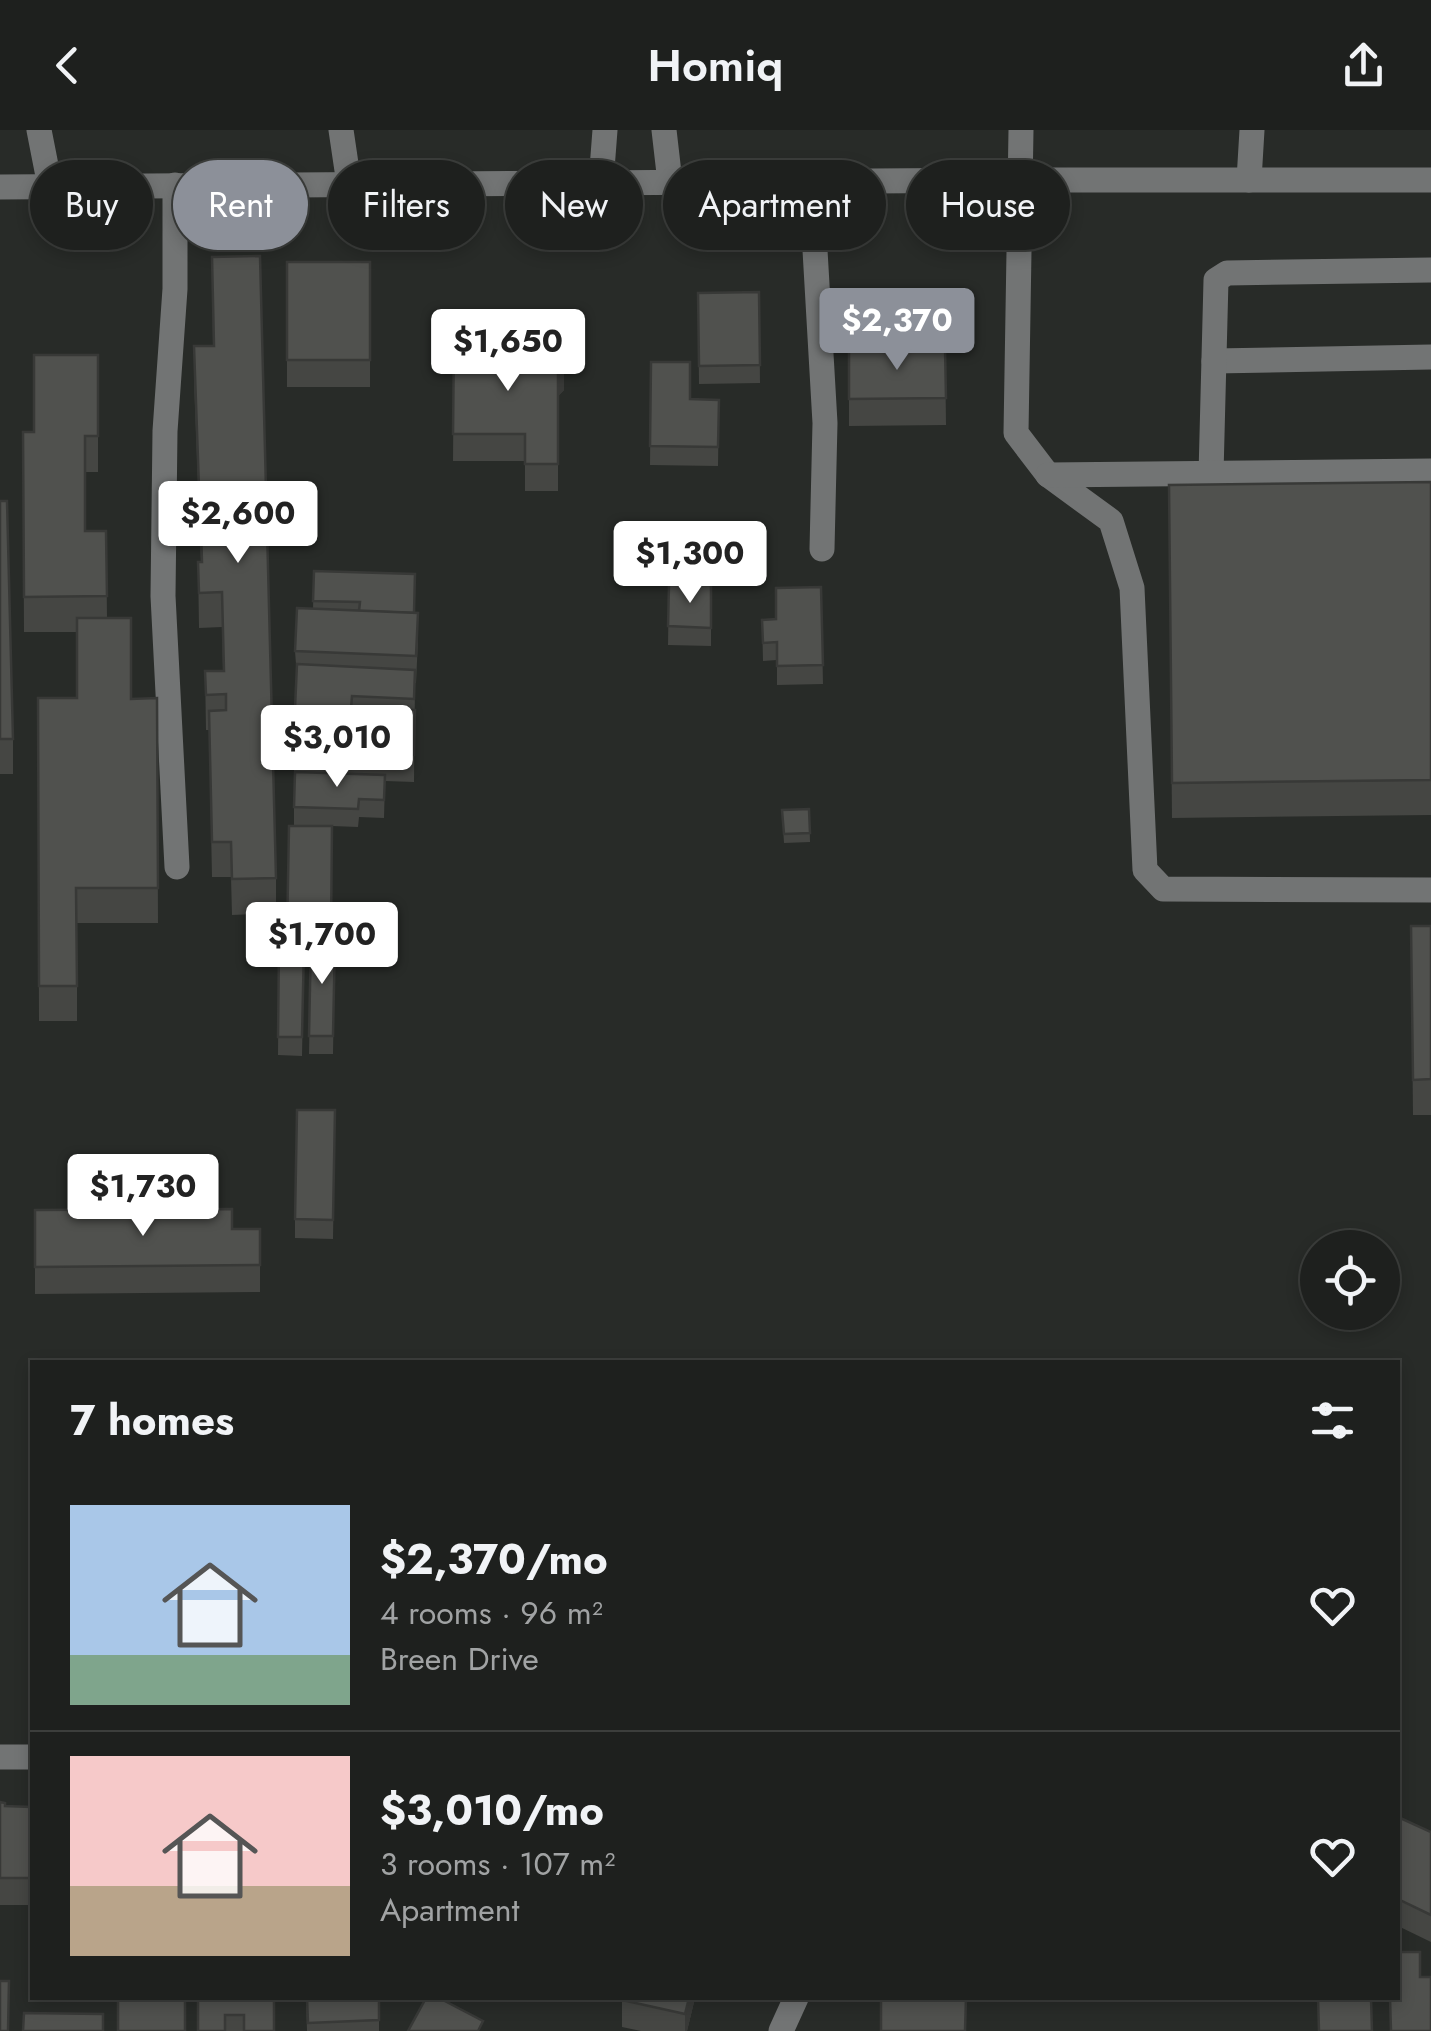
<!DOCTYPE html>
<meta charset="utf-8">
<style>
body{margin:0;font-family:Jost,sans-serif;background:#262827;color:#f1f3f6;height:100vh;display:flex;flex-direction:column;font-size:38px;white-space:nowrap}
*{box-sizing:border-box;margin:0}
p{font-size:32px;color:#a1a3a4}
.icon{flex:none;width:55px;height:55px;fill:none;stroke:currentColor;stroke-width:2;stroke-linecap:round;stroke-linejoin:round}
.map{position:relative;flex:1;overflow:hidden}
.sheet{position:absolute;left:30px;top:1230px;width:1370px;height:640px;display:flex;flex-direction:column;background:#1e201e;border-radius:0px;box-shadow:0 5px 15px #0003,0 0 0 2px #3c3e3c}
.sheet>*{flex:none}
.guide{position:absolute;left:30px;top:30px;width:1372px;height:90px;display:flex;gap:20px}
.tools{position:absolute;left:1300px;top:1100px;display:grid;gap:20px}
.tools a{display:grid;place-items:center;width:100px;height:100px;border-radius:50%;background:#1e201e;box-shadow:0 5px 15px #0003,0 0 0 2px #3c3e3c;font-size:50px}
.price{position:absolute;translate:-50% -85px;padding:0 22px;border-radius:10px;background:#fff;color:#222;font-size:32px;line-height:65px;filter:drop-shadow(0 2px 5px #0008)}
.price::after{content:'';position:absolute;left:50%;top:60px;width:30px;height:22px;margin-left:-15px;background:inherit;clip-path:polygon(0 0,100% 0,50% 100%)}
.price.on{background:#8c9099;color:#fff}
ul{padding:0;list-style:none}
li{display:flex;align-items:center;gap:30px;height:250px;padding:0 40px}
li+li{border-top:2px solid #3c3e3c}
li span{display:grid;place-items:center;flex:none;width:280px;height:200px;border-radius:0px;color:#555}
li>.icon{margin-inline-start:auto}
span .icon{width:120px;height:120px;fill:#fffc;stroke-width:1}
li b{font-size:42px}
h2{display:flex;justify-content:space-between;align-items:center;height:120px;padding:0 40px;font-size:42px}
.pill{padding:0 35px;border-radius:45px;background:#1e201e;box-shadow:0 5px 15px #0003,0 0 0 2px #3c3e3c;font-size:35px;line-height:90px}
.pill.on{background:#8c9099;color:#fff}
header{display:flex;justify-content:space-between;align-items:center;height:130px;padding:0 40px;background:#1e201e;font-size:45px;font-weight:600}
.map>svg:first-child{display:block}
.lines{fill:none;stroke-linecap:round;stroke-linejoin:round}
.minor{stroke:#727474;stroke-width:25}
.wall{fill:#454643}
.shaded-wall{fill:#383937}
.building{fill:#50514e;stroke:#383937;stroke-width:2.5}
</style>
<header><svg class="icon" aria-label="back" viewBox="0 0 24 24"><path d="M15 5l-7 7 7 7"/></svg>Homiq<svg class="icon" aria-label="share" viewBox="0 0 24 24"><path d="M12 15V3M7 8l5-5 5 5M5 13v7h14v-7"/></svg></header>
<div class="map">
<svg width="1431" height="1901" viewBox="0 0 1431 1901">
<rect width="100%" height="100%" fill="#282b28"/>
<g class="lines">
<!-- minor -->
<g class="minor">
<polyline points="39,0 50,56"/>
<polyline points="341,0 349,54"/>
<polyline points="664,0 670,52"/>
<polyline points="1021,0 1016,303 1048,345 1111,391 1132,458 1145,740 1163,759 1431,760"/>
<polyline points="1249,50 1252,0"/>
<polyline points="811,51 825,293 822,419"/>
<polyline points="601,52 605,0"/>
<polyline points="175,55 175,159 165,301 163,466 177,737"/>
<polyline points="0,57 1021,50 1431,50"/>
<polyline points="1214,231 1431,227"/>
<polyline points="1211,344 1216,150 1227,143 1431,140"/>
<polyline points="1048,345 1431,341"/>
<polyline points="0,1627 32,1627"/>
<polyline points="781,1901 796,1868"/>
</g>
</g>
<!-- wall -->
<g class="wall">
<polygon points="212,127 276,748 276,783 232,785 231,747 212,747 209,600 206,600 205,541 223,541 222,497 199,498 198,432 201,432 194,251 194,216 213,216"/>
<rect x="287" y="132" width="83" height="125"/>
<polygon points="759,162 760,253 699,254 698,163"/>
<polygon points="454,206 487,224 564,260 558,266 558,361 525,361 525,331 453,331"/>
<polygon points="945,217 946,295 849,296 849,219"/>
<polygon points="98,225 98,342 85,342 85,401 106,401 107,488 131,569 157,568 158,793 77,793 77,891 39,891 38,568 77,568 77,502 24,502 23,302 34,302"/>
<polygon points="651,232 690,269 719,270 718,336 650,335"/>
<polygon points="1431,352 1431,685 1172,688 1169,355"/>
<polygon points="0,371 13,609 13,644 0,644"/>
<polygon points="314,441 414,483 418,510 416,553 415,553 414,652 385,651 384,688 359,687 358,697 332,696 331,809 335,809 333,924 309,924 311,821 304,821 302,926 278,925 279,815 287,815 289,696 294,695 294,622 297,548 295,521 313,479"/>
<polygon points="669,454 711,455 711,516 668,515"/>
<polygon points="821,457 823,554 777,555 777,530 763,531 762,490 776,489"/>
<polygon points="809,679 810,712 784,713 782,680"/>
<polygon points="1411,796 1431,796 1431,985 1413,985"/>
<polygon points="335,980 333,1109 295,1108 295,1089"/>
<polygon points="35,1080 232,1099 260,1099 260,1162 35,1164"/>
<polygon points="0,1672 5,1676 32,1677 32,1775 0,1775"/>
<polygon points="1398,1687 1431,1702 1431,1812 1398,1796"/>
<rect x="198" y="1868" width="76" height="33"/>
<polygon points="306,1868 379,1868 379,1901 307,1901"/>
<polygon points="608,1868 695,1868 687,1901 641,1901 622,1897 622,1870"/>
</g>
<!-- shaded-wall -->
<g class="shaded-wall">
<polygon points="564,233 564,260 558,266 558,239"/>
<polygon points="689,1868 695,1868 687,1901 685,1901 685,1884"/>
</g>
<!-- building -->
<g class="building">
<polygon points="260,126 276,748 232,749 231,712 212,712 209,581 226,580 226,564 206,565 205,541 224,541 222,462 199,463 198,432 202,432 200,367 218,366 218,357 199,358 194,216 214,216 212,127"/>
<rect x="287" y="132" width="83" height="98"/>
<polygon points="759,162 760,235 699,236 698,163"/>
<polygon points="461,199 468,199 473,203 486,203 487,224 492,224 503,213 518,213 525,222 543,221 548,217 558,216 564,221 564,233 558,239 558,334 525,334 525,304 453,304 454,206"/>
<polygon points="945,217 946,268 849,269 849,219"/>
<polygon points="34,225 98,225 98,306 85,306 85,401 106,401 107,466 24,467 23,302 34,302"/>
<polygon points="651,232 690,232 690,269 719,270 718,317 650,316"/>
<polygon points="1431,352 1431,650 1172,653 1169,355"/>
<polygon points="0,371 7,371 13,609 0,609"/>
<polygon points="314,441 415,444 414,483 359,481 360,472 313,471"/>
<polygon points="669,454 711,455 711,498 668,496"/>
<polygon points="821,457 823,535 777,536 777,512 763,513 762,490 776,489 776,458"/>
<polygon points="297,478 418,483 416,526 295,521"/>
<polygon points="77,488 131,488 131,569 157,568 158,758 76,758 77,856 39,856 38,568 77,568"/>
<polygon points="297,534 415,540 414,569 352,566 351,579 295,578"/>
<polygon points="295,578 415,580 414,625 294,622"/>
<polygon points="295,642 385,645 384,670 359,669 358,679 294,677"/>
<polygon points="809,679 810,703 784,704 782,680"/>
<polygon points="289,696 332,696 331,803 287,803"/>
<polygon points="1411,796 1431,796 1431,949 1413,950"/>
<polygon points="311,808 335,809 333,906 309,906"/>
<polygon points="279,815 304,816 302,907 278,907"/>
<polygon points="297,980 335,980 333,1090 295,1089"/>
<polygon points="232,1079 232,1099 260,1099 260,1135 35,1137 35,1080"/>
<polygon points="0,1672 5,1673 5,1676 32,1677 32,1748 0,1748"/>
<polygon points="1398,1687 1431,1702 1431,1785 1398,1769"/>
<polygon points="1398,1822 1420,1822 1420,1847 1431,1847 1431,1901 1391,1901 1390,1868 1398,1868"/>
<polygon points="0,1851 9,1851 8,1901 0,1901"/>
<rect x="118" y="1868" width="67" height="33"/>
<polygon points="198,1868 274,1868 274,1901 244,1901 244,1885 225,1885 225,1901 198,1901"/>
<polygon points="307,1868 379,1868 379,1890 308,1893"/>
<polygon points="426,1868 439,1868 483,1891 478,1901 408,1901"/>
<polygon points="622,1868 689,1868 685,1884 622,1870"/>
<polygon points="881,1868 966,1868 965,1901 881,1901"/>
<polygon points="1318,1868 1371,1868 1372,1901 1319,1901"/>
<polygon points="24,1883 103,1884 103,1901 23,1901"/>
</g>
</svg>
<div class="tools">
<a><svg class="icon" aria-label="locate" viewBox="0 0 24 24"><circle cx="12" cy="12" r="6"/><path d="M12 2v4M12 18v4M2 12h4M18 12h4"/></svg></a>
</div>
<b class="price on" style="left:897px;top:243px">$2,370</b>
<b class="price" style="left:508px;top:264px">$1,650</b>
<b class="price" style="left:238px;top:436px">$2,600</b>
<b class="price" style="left:690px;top:476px">$1,300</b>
<b class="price" style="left:337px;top:660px">$3,010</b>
<b class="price" style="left:322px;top:857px">$1,700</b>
<b class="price" style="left:143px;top:1109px">$1,730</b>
<div class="guide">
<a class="pill">Buy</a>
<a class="pill on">Rent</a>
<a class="pill">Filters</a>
<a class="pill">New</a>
<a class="pill">Apartment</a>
<a class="pill">House</a>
</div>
<section class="sheet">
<h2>7 homes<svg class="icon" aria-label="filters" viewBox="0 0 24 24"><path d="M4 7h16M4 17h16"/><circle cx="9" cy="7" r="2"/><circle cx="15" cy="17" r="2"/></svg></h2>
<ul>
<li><span style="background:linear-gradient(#a9c7e8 75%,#7fa58c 0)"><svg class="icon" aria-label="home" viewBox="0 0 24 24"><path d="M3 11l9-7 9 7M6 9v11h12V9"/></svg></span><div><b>$2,370/mo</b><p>4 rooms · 96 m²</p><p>Breen Drive</p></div><svg class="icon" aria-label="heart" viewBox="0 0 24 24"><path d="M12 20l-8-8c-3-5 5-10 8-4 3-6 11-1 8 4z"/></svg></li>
<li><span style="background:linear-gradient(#f6c9c9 65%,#b9a48a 0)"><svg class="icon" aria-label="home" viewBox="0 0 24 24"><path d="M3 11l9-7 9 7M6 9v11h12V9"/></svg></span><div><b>$3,010/mo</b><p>3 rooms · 107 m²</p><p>Apartment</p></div><svg class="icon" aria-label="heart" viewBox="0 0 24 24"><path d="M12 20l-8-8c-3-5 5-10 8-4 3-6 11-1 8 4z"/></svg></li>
</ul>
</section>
</div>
